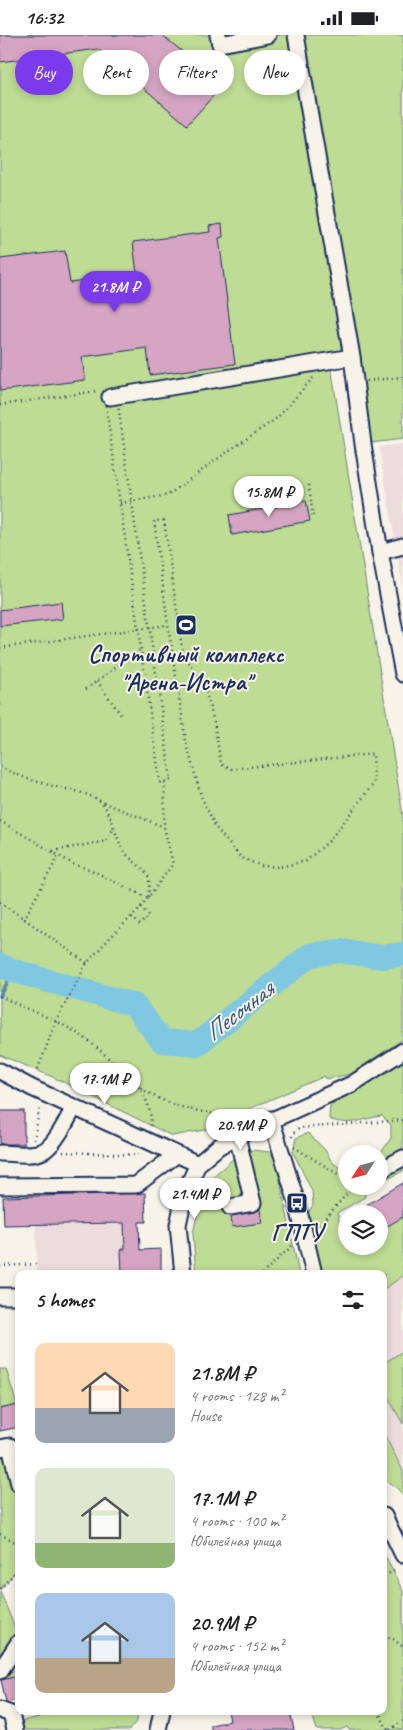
<!DOCTYPE html>
<meta charset="utf-8">
<style>
body{margin:0;font-family:Caveat,sans-serif;background:#f6f6f6;color:#202124;height:100vh;display:flex;flex-direction:column;font-size:19px;white-space:nowrap}
*{box-sizing:border-box;margin:0}
p{font-size:16px;color:#757577}
.icon{flex:none;width:28px;height:28px;fill:none;stroke:currentColor;stroke-width:2;stroke-linecap:round;stroke-linejoin:round}
.map{position:relative;flex:1;overflow:hidden}
.details{position:absolute;left:15px;top:1235px;width:372px;height:445px;display:flex;flex-direction:column;background:#fff;border-radius:10px;box-shadow:0 2px 8px #0003}
.details>*{flex:none}
.guide{position:absolute;left:15px;top:15px;width:374px;height:45px;display:flex;gap:10px}
.needle{width:32px;rotate:234deg}
.fabs{position:absolute;left:338px;top:1110px;display:grid;gap:10px}
.fabs a{display:grid;place-items:center;width:50px;height:50px;border-radius:50%;background:#fff;box-shadow:0 2px 8px #0003;font-size:25px}
.price{position:absolute;translate:-50% -42px;padding:0 11px;border-radius:18px;background:#fff;color:#222;font-size:16px;line-height:32px;filter:drop-shadow(0 1px 2px #0008)}
.price::after{content:'';position:absolute;left:50%;top:30px;width:15px;height:11px;margin-left:-8px;background:inherit;clip-path:polygon(0 0,100% 0,50% 100%)}
.price.active{background:#7c3aed;color:#fff}
ul{padding:0;list-style:none}
li{display:flex;align-items:center;gap:15px;height:125px;padding:0 20px}
li span{display:grid;place-items:center;flex:none;width:140px;height:100px;border-radius:10px;color:#555}
li>.icon{margin-inline-start:auto}
span .icon{width:60px;height:60px;fill:#fffc;stroke-width:1}
li b{font-size:21px}
h2{display:flex;justify-content:space-between;align-items:center;height:60px;padding:0 20px;font-size:21px}
.chip{padding:0 18px;border-radius:22px;background:#fff;box-shadow:0 2px 8px #0003;font-size:18px;line-height:45px}
.chip.active{background:#7c3aed;color:#fff}
.status{display:flex;justify-content:space-between;align-items:center;height:35px;padding:0 25px;background:#fff;direction:ltr}
.status svg{height:14px;fill:currentColor}
.map>svg:first-child{display:block}
.built{fill:#eddcdd}
.green{fill:#bedc94;stroke:#6c8679}
.lines{fill:none;stroke-linecap:round;stroke-linejoin:round}
.stream{stroke:#588aad;stroke-width:4}
.river{stroke:#80c7e1;stroke-width:24}
.building{fill:#d6a5c3;stroke:#1b2f5e}
.minor-casing{stroke:#1b2f5e;stroke-width:19}
.path{stroke:#1b2f5e;stroke-width:2.5;stroke-dasharray:1 4;stroke-linecap:butt}
.minor{stroke:#f7f3e8;stroke-width:15}
.labels{text-anchor:middle;dominant-baseline:central;stroke-width:4;stroke-linejoin:round;paint-order:stroke}
.poi-label{font-size:24px;font-weight:bold;fill:#1b2f5e;stroke:#f7f3e8}
.water-label{font-size:25px;font-style:italic;fill:#34557f;stroke:#f7f3e8}
</style>
<div class="status"><b>16:32</b><svg viewBox="0 0 49 12"><path d="M0 12V9h3v3zM5 12V6h3v6zM10 12V3h3v9zM15 12V0h3v12zM26 1h20v11H26zM47 4h2v5h-2z"/></svg></div>
<div class="map">
<svg width="403" height="1695" viewBox="0 0 403 1695">
<rect width="100%" height="100%" fill="#f7f3e8"/>
<filter id="ink" filterUnits="userSpaceOnUse"><feTurbulence type="fractalNoise" baseFrequency=".02" numOctaves="2"/><feDisplacementMap in="SourceGraphic" scale="10" xChannelSelector="R" yChannelSelector="G"/><feConvolveMatrix kernelMatrix="1 2 1 2 8 2 1 2 1" color-interpolation-filters="sRGB"/></filter>
<g filter="url(#ink)">
<!-- built -->
<g class="built">
<polygon points="403,409 403,551 379,412"/>
<polygon points="145,1158 146,1187 139,1188 140,1214 161,1214 161,1239 37,1239 36,1190 4,1190 3,1162"/>
<polygon points="403,1216 403,1437 384,1401 384,1239 363,1239"/>
</g>
<!-- green -->
<g class="green">
<polygon points="0,0 403,0 403,404 363,409 347,317 329,319 403,781 403,1004 351,1039 326,1044 325,1041 251,1073 205,1095 172,1101 55,1043 0,1020"/>
<path d="M 403,1023 L 403,1136 L 390,1143 L 379,1140 L 379,1121 L 391,1103 L 391,1090 L 382,1081 C 360,1084 351,1092 329,1084 L 330,1071 L 342,1061 Z"/>
<polygon points="308,1098 325,1115 332,1127 346,1137 346,1151 365,1151 365,1162 337,1178 343,1199 346,1200 346,1211 379,1211 379,1193 403,1181 403,1241 384,1254 384,1239 316,1239 304,1184 313,1170 312,1156 293,1117 296,1103"/>
<polygon points="253,1115 269,1117 276,1125 299,1239 196,1239 193,1198 200,1167 210,1144 241,1117"/>
<polygon points="403,1316 403,1389 384,1355 384,1328"/>
<polygon points="0,1334 6,1334 17,1370 0,1374"/>
<polygon points="384,1399 403,1436 403,1461 398,1454 384,1444"/>
<polygon points="10,1411 19,1449 19,1533 0,1554 0,1413"/>
<polygon points="384,1518 403,1557 403,1695 349,1695 347,1692 340,1695 317,1695 311,1676 384,1676"/>
<polygon points="0,1556 19,1603 0,1636"/>
<polygon points="19,1624 19,1641 1,1645 14,1635"/>
<polygon points="65,1676 138,1676 137,1686 129,1695 24,1695 22,1686"/>
</g>
<g class="lines">
<!-- stream -->
<polyline class="stream" points="0,961 14,936"/>
<!-- river -->
<polyline class="river" points="0,930 14,936 134,970 162,1006 197,1009 310,920 340,916 382,922 403,919"/>
</g>
<!-- building -->
<g class="building">
<polygon points="0,0 162,0 223,50 187,90 98,14 0,27"/>
<polygon points="222,189 223,202 219,203 235,329 150,340 147,313 82,322 85,345 0,356 0,224 65,216 70,248 137,239 133,207 210,197 209,191"/>
<polygon points="306,466 310,486 232,500 229,480"/>
<polygon points="61,567 63,584 0,591 0,575"/>
<rect x="0" y="1076" width="24" height="33"/>
<polygon points="403,1148 403,1182 379,1196 379,1179 351,1179"/>
<polygon points="145,1158 146,1187 139,1187 140,1215 161,1214 161,1239 122,1239 121,1214 125,1214 124,1188 4,1190 3,1162"/>
<polygon points="260,1174 262,1188 232,1192 231,1181 255,1177"/>
<polygon points="17,1370 19,1392 0,1396 0,1374"/>
<polygon points="19,1641 19,1665 6,1667 1,1645"/>
<polygon points="228,1676 290,1676 294,1695 211,1695 211,1690 230,1686"/>
</g>
<g class="lines">
<!-- minor casing -->
<g class="minor-casing">
<g id="minor">
<polyline points="218,0 220,9 268,0"/>
<polyline points="296,0 352,322 363,409 380,517 403,639"/>
<polyline points="110,362 352,322"/>
<polyline points="380,517 403,511"/>
<polyline points="0,1036 32,1053 198,1129"/>
<polyline points="271,1084 297,1168 314,1239"/>
<path d="M 0,1118 C 13,1118 30,1122 43,1116 C 54,1111 68,1084 74,1072"/>
<polyline points="379,1136 403,1123"/>
<polyline points="0,1151 136,1150 176,1120"/>
<polyline points="230,1172 253,1168 237,1101"/>
<polyline points="183,1239 178,1190 185,1157 198,1129 218,1112 237,1101 352,1049 403,1016"/>
<polyline points="0,1261 19,1261"/>
<polyline points="0,1413 10,1411 19,1449"/>
<polyline points="384,1481 403,1520"/>
<polyline points="0,1636 19,1607"/>
<polyline points="0,1675 11,1679 15,1695"/>
<polyline points="158,1695 162,1676"/>
</g>
</g>
<!-- path -->
<g class="path">
<polyline points="367,346 403,342"/>
<polygon points="118,369 171,745 160,747 106,371"/>
<polyline points="0,370 97,356"/>
<polyline points="309,450 313,482"/>
<polyline points="120,468 168,460 230,415 277,383 313,343"/>
<polygon points="164,485 182,613 188,626 203,647 214,687 221,729 230,734 373,719 374,748 329,806 306,826 280,832 262,831 241,823 216,793 201,761 186,707 168,590 154,486"/>
<polyline points="0,613 167,590"/>
<polyline points="97,646 121,680"/>
<polyline points="86,654 141,614"/>
<path d="M 0,732 C 15,739 32,746 49,750 C 66,755 86,756 102,767 L 164,792"/>
<polyline points="0,786 73,829 91,835 148,863"/>
<path d="M 114,793 C 118,804 121,814 129,822 C 146,838 152,835 148,862"/>
<polyline points="53,816 106,806 114,793 107,775 102,767"/>
<polyline points="0,867 87,928"/>
<polyline points="141,872 149,882"/>
<polyline points="132,882 140,890 145,884 146,885"/>
<polyline points="24,884 59,820"/>
<path d="M 0,961 C 31,977 64,986 91,1008 C 107,1020 120,1036 136,1049 C 165,1073 207,1079 243,1082"/>
<polyline points="38,1034 56,986 87,928 105,908 141,872 173,829 164,792 165,746"/>
<path d="M 139,1052 C 147,1065 153,1078 150,1094"/>
<polyline points="292,1102 293,1098 300,1093 403,1085"/>
<polyline points="34,1105 40,1071"/>
<polyline points="294,1112 346,1144"/>
<polyline points="63,1117 143,1120"/>
<polyline points="319,1190 354,1151"/>
<polyline points="0,1231 37,1229"/>
<polyline points="262,1239 294,1209"/>
<polyline points="0,1499 19,1509"/>
<polyline points="384,1540 395,1536"/>
<polyline points="0,1554 19,1533"/>
<polyline points="384,1600 393,1604 403,1612"/>
<polyline points="378,1676 388,1695"/>
<polyline points="390,1695 403,1686"/>
</g>
<!-- minor -->
<use href="#minor" class="minor"/>
</g>
</g>
<!-- icons -->
<defs>
<g id="stadium-square" transform="scale(1.125)"><rect x="-9" y="-9" width="18" height="18" rx="4" fill="#1b2f5e" stroke="#f7f3e8"/><path d="M0-5a6.5 5 0 1 0 0 10a6.5 5 0 1 0 0-10ZM-3.5-1.8h7v3.6h-7Z" fill="#fff"/></g>
<g id="bus-square" transform="scale(1.125)"><rect x="-9" y="-9" width="18" height="18" rx="4" fill="#1b2f5e" stroke="#f7f3e8"/><path d="M-5-6H5V4H4V6H2V4H-2V6H-4V4H-5ZM-3.5-4V0h7V-4ZM-3.5 1.2v1.5H-2V1.2ZM2 1.2v1.5H3.5V1.2Z" fill="#fff"/></g>
</defs>
<g fill-rule="evenodd">
<use href="#stadium-square" x="186" y="590"/>
<use href="#bus-square" x="297" y="1168"/>
</g>
<g class="labels">
<!-- poi labels -->
<g class="poi-label">
<text x="186" y="619">Спортивный комплекс<tspan x="186" dy="28">"Арена-Истра"</tspan></text>
<text x="297" y="1197">ГПТУ</text>
</g>
<!-- water labels -->
<g class="water-label">
<text transform="translate(239 976) rotate(-38)">Песочная</text>
</g>
</g>
</svg>
<div class="fabs">
<a><svg class="needle" viewBox="-14 -14 28 28"><path d="M0-13l5 13h-10z" fill="#e53935"/><path d="M0 13l5-13h-10z" fill="#757577"/></svg></a>
<a><svg class="icon" aria-label="layers" viewBox="0 0 24 24"><path d="M12 4l9 5-9 5-9-5zM3 14l9 5 9-5"/></svg></a>
</div>
<b class="price active" style="left:115px;top:278px">21.8M ₽</b>
<b class="price" style="left:269px;top:483px">15.8M ₽</b>
<b class="price" style="left:105px;top:1070px">17.1M ₽</b>
<b class="price" style="left:241px;top:1116px">20.9M ₽</b>
<b class="price" style="left:195px;top:1185px">21.4M ₽</b>
<div class="guide">
<a class="chip active">Buy</a>
<a class="chip">Rent</a>
<a class="chip">Filters</a>
<a class="chip">New</a>
</div>
<section class="details">
<h2>5 homes<svg class="icon" aria-label="filters" viewBox="0 0 24 24"><path d="M4 7h16M4 17h16"/><circle cx="9" cy="7" r="2"/><circle cx="15" cy="17" r="2"/></svg></h2>
<ul>
<li><span style="background:linear-gradient(#ffd9b3 65%,#9aa5b1 0)"><svg class="icon" aria-label="home" viewBox="0 0 24 24"><path d="M3 11l9-7 9 7M6 9v11h12V9"/></svg></span><div><b>21.8M ₽</b><p>4 rooms · 128 m²</p><p>House</p></div></li>
<li><span style="background:linear-gradient(#dfe7d0 75%,#8fb573 0)"><svg class="icon" aria-label="home" viewBox="0 0 24 24"><path d="M3 11l9-7 9 7M6 9v11h12V9"/></svg></span><div><b>17.1M ₽</b><p>4 rooms · 100 m²</p><p>Юбилейная улица</p></div></li>
<li><span style="background:linear-gradient(#a9c7e8 65%,#b9a48a 0)"><svg class="icon" aria-label="home" viewBox="0 0 24 24"><path d="M3 11l9-7 9 7M6 9v11h12V9"/></svg></span><div><b>20.9M ₽</b><p>4 rooms · 152 m²</p><p>Юбилейная улица</p></div></li>
</ul>
</section>
</div>
